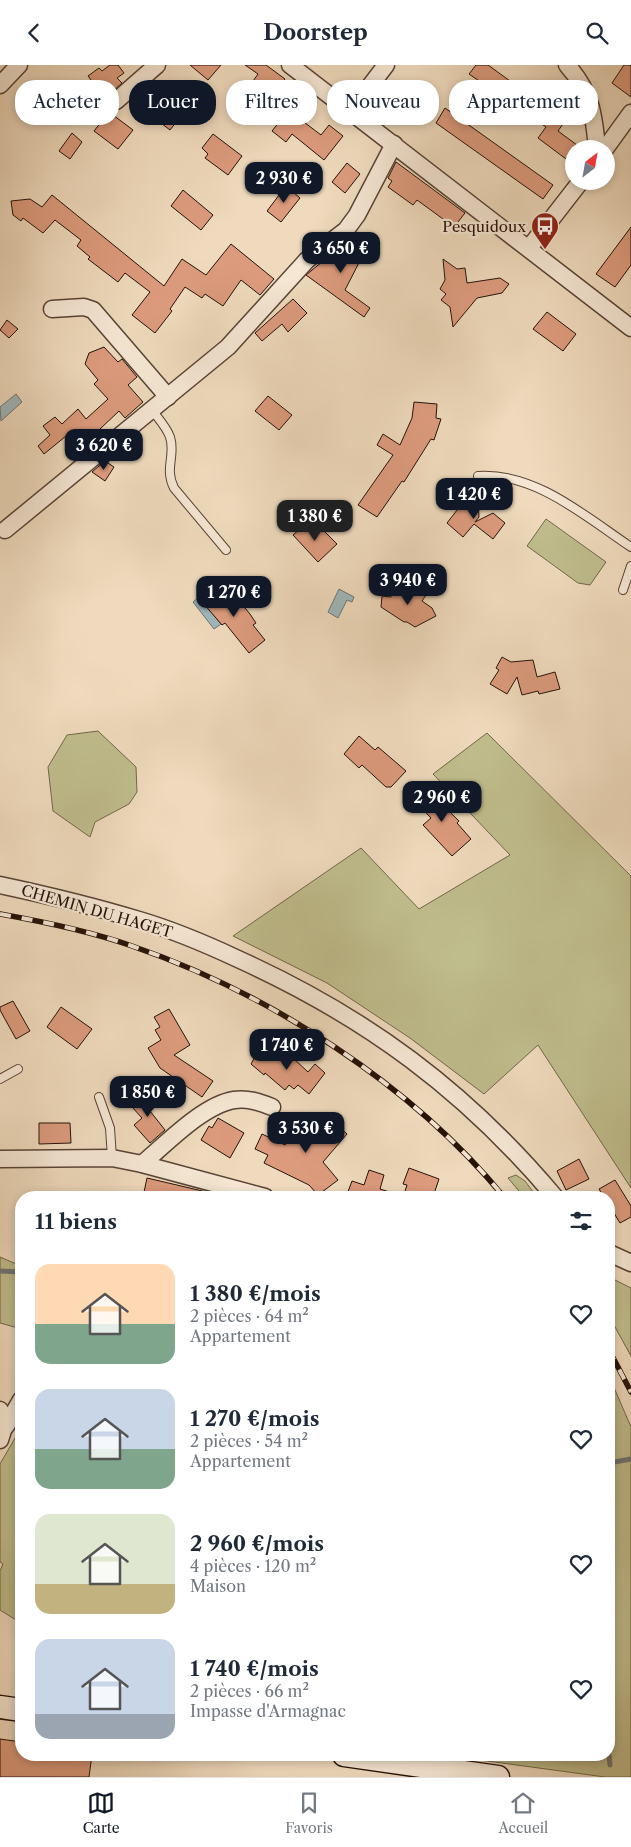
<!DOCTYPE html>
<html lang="fr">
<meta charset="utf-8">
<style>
body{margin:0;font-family:"Libre Caslon Text",serif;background:#f6f6f7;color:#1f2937;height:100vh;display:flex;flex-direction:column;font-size:19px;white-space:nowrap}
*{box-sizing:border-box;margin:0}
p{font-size:16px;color:#747a83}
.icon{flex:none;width:28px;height:28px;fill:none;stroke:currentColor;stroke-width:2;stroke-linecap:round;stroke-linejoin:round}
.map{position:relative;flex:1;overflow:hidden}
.panel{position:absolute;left:15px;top:1126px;width:600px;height:570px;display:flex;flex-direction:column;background:#fff;border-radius:20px;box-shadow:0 2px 8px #0003}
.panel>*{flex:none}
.banner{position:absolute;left:15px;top:15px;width:601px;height:45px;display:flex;gap:10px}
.needle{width:32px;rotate:31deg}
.controls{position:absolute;left:565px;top:75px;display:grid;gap:10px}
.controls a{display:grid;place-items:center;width:50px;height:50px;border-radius:50%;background:#fff;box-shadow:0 2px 8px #0003;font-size:25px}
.price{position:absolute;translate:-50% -42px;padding:0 11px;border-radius:10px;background:#111827;color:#fff;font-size:16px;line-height:32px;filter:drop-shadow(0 1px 2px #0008)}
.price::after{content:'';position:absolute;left:50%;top:30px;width:15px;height:11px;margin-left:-8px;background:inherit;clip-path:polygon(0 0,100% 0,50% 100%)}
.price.on{background:#222;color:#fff}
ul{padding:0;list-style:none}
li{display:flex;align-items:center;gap:15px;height:125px;padding:0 20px}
li span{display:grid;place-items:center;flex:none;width:140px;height:100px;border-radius:15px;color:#555}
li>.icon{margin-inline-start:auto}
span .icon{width:60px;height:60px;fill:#fffc;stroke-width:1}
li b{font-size:21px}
h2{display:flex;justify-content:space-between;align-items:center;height:60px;padding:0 20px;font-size:21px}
.pill{padding:0 18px;border-radius:20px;background:#fff;box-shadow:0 2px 8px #0003;font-size:18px;line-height:45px}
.pill.on{background:#111827;color:#fff}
header{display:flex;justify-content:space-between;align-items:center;height:65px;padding:0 20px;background:#fff;font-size:22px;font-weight:800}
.menu{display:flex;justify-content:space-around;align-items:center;height:70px;border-top:1px solid #e0e1e3;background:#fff;font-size:14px;color:#747a83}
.menu a{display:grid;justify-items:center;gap:2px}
.menu .on{color:#111827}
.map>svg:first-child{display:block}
.green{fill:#c0bd8d;stroke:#72674a}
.water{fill:#a0b7bc;stroke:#6f7574}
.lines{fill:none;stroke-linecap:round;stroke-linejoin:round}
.stream{stroke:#6f7574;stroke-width:5}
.building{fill:#dc9b7d;stroke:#251108}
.lane-casing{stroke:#584335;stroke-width:10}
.street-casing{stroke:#584335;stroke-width:19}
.secondary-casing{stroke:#251108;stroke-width:25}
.lane{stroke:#f5e7d4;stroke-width:8}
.street{stroke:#f5e7d4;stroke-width:16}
.secondary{stroke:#f5e7d4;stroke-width:22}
.rail-casing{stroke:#251108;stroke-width:5.5}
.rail{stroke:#f5e7d4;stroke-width:4;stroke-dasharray:11;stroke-linecap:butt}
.labels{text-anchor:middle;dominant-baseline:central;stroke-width:4.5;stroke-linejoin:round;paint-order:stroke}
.poi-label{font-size:15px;fill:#251108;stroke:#f5e7d4;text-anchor:end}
.street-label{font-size:15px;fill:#251108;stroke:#f5e7d4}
</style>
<header><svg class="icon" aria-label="back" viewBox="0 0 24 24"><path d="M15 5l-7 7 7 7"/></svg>Doorstep<svg class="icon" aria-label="search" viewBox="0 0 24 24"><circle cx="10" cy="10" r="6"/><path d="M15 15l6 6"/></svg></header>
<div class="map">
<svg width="631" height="1712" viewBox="0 0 631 1712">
<rect width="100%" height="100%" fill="#efdabd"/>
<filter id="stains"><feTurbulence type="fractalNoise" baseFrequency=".004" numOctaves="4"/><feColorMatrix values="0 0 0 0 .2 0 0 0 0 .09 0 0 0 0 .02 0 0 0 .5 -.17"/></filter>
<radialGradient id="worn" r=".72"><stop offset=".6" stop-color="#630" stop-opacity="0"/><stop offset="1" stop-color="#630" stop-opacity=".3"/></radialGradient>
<!-- green -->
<g class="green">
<polygon points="546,454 606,497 590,520 578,518 527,481"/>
<polygon points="98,666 136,702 137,727 129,739 95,757 90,772 53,746 48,702 67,670"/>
<polygon points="487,668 631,811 631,1123 538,980 484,1029 410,973 327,918 233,871 361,783 419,844 510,790 433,709"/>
<polygon points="516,1110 525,1116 537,1132 524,1132 508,1113"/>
<polygon points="0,1192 21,1201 21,1256 18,1263 0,1258"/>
<polygon points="609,1212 631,1223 631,1291 609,1251"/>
<polygon points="609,1311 631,1362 631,1712 605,1712 443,1690 609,1690"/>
<polygon points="21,1367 21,1558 0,1545 0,1506 3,1499 0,1497 0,1399 18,1368"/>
</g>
<!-- water -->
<g class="water">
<polygon points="16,329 22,337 1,356 0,342"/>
<polygon points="339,524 354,532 352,537 347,535 338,553 328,547"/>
<polygon points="199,532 221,559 214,564 193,537"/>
</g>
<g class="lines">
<!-- stream -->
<g class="stream">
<polyline points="0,1206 21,1207"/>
<polyline points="609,1398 631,1394"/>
<polyline points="609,1690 610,1700"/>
</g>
</g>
<!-- building -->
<g class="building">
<polygon points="110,0 118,0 124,8 117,13 122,18 93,44 85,33 97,23 88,11 99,3 102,6"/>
<polygon points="190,0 221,0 208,15"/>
<polygon points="245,0 266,0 285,14 279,22 299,38 292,48 321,70 329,60 343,71 324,95 292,69 286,77 272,66 288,46 251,19 258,9"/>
<polygon points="476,0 488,0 565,56 558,66 581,83 574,84 574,92 570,97 538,73 546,62 469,9"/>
<polygon points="624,0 631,0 631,32 612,18"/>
<polygon points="399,19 421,35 411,49 389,33"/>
<polygon points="155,24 184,47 170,65 141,43"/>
<polygon points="445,43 553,120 543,134 436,58"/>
<polygon points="109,47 133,65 118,84 94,66"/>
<polygon points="72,68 82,77 70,94 59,86"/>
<polygon points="213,69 242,91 228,110 205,93 208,89 202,83"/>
<polygon points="396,97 465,148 454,162 417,135 413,140 388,122 392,116 388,113"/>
<polygon points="347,98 360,109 345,128 332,117"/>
<polygon points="286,121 300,133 281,157 267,146"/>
<polygon points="183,125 213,150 201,165 171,141"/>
<polygon points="52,130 164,221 182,194 206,210 231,179 274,214 260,230 241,215 223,241 205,229 202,233 185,222 170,244 172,246 155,268 132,250 150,227 125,208 118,217 88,194 90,192 77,181 81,175 55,155 43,168 23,153 21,156 13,150 11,136 30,134 42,142"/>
<polygon points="631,162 631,200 615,222 596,209"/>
<polygon points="350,174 365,186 345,225 370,243 364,252 306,210"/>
<polygon points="443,194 457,204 465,203 467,218 500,213 509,219 502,228 477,233 453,262 450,242 441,235 446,229 440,224 445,215"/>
<polygon points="293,234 307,248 288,267 282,259 262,276 255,268"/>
<polygon points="547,247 576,269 563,286 533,264"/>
<polygon points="7,255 18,264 9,273 0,265"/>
<polygon points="104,282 118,297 122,294 137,312 128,320 143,337 125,353 119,346 100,364 103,372 81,389 66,371 44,389 38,381 50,370 43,361 55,352 62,359 78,344 86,354 108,334 94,319 98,315 85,299 89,288"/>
<polygon points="268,331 292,350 279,365 255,346"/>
<polygon points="414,337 437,339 436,353 441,354 434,375 431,374 404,417 402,416 377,452 358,440 393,390 377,380 383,369 400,380 412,353"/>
<polygon points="105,396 114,402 105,416 92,407"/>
<polygon points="478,435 479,452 475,457 493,448 505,458 493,474 474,459 463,472 447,458 464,436"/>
<polygon points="307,458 316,467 323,465 337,479 318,497 293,470"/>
<polygon points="222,520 237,539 240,537 250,549 256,558 253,560 265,575 249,588 225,558 222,560 203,538 203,535"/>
<polygon points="392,522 419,525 426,530 422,536 432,543 436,551 415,562 407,557 404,557 381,542 382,531 391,532"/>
<polygon points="502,592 511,597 533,595 537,612 555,607 560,624 539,629 538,626 522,630 517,612 507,629 490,619 499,605 496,603"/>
<polygon points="359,671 375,685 378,682 406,706 391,722 386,722 362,700 359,703 344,689"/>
<polygon points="424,722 459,756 457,758 471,774 452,791 423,760 431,753 412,733"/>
<polygon points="13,936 30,966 16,974 0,945 0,942"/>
<polygon points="61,942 92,964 77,984 47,962"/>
<polygon points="169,944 190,980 174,990 213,1016 202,1032 160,1003 148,983 161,975 155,965 160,962 154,952"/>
<polygon points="262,979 286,999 292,992 308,1007 315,999 325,1008 309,1029 298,1020 294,1024 289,1020 285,1025 265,1008 264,1010 251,999"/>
<polygon points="151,1026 161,1037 150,1046 165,1065 150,1078 134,1060 142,1053 132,1042"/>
<polygon points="325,1048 347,1069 323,1097 338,1115 318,1130 309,1120 264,1098 268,1090 255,1084 262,1069 285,1080 291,1073 298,1079"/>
<polygon points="218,1053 244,1068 230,1093 201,1075 209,1061 212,1063"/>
<polygon points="39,1058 70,1058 71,1078 39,1079"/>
<polygon points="579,1094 589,1114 566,1125 557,1106"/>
<polygon points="409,1103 439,1114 433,1132 403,1132 407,1120 403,1119"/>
<polygon points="369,1105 384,1110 380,1124 396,1129 396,1132 346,1132 352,1116 364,1120"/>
<polygon points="147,1113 211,1128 210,1132 143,1132"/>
<polygon points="615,1115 631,1141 631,1152 620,1158 609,1140 609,1132 604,1132 599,1124"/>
<polygon points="0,1674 21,1677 21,1690 92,1690 89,1712 0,1712"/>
</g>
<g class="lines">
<!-- lane casing -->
<g class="lane-casing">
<g id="lane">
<path d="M 152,345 C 158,353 167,363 170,372 C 176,390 164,403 174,423 L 226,485"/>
<path d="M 478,411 C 535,407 586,452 631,482"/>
<polyline points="623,525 631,501"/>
<polyline points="0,1014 18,1004"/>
<polyline points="99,1032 110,1063 112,1093"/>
</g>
</g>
<!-- street casing -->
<g class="street-casing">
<g id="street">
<polyline points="290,0 631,263"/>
<path d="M 567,0 C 591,27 594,49 597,84"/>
<polyline points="0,20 19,0"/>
<polyline points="116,36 157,0"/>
<polyline points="351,46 386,0"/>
<polyline points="605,84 631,48"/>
<polyline points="529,183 581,116"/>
<polyline points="52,244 84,242 93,245 168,332"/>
<polyline points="5,465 228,282 307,195 346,165 357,150 394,79"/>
<path d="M 0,820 C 47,830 93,841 139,855 C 173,865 206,879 238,894 C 366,952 465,1025 555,1132"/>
<polyline points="0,1094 112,1093 142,1099 265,1132"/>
<path d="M 142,1099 C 166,1079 203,1040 234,1035 C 248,1033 259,1037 272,1042"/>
<polyline points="609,1188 631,1198"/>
<polyline points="0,1345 6,1356 0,1375"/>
<polyline points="6,1361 21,1335"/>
</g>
</g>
<!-- secondary casing -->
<g class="secondary-casing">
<g id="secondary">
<polyline points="0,1642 21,1645"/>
<polyline points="344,1690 498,1712"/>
</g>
</g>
<!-- lane -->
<use href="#lane" class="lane"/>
<!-- street -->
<use href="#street" class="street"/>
<!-- secondary -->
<use href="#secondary" class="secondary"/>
<!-- rail casing -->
<g class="rail-casing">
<g id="rail">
<path d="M 0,849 C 45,857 89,866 132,881 C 269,928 412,1020 504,1132"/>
<polyline points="609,1285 631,1327"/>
</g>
</g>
<!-- rail -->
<use href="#rail" class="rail"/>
</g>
<!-- icons -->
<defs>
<g id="bus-pin" transform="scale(1.4375)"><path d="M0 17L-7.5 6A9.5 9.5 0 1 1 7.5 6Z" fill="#8f2418" stroke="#f5e7d4"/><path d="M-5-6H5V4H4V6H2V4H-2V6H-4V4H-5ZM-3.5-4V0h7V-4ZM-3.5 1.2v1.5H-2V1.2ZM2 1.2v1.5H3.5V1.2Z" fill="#fff"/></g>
</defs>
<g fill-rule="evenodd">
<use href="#bus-pin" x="545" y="161"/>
</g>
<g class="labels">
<!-- poi labels -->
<g class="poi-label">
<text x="526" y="161">Pesquidoux</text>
</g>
<!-- street labels -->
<g class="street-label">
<text transform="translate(97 846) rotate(16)">CHEMIN DU HAGET</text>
</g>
</g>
<rect width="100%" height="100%" filter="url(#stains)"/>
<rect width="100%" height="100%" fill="url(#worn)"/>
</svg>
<div class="controls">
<a><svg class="needle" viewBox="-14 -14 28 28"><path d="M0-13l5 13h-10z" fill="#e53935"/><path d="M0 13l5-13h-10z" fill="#747a83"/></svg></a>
</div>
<b class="price" style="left:284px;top:139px">2 930 €</b>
<b class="price" style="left:341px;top:209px">3 650 €</b>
<b class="price" style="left:104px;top:406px">3 620 €</b>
<b class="price" style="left:474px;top:455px">1 420 €</b>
<b class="price on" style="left:315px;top:477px">1 380 €</b>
<b class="price" style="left:408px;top:541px">3 940 €</b>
<b class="price" style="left:234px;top:553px">1 270 €</b>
<b class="price" style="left:442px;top:758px">2 960 €</b>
<b class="price" style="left:287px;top:1006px">1 740 €</b>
<b class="price" style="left:148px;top:1053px">1 850 €</b>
<b class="price" style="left:306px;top:1089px">3 530 €</b>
<div class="banner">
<a class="pill">Acheter</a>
<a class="pill on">Louer</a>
<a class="pill">Filtres</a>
<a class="pill">Nouveau</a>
<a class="pill">Appartement</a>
</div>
<section class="panel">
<h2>11 biens<svg class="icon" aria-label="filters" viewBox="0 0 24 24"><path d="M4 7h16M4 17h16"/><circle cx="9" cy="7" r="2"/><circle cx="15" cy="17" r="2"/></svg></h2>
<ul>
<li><span style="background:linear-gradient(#ffd9b3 60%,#7fa58c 0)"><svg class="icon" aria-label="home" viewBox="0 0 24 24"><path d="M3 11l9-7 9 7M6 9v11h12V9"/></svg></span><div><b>1 380 €/mois</b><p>2 pièces · 64 m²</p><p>Appartement</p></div><svg class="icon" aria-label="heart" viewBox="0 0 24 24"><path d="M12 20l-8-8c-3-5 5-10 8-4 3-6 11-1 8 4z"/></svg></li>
<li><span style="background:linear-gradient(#c9d6e8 60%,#7fa58c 0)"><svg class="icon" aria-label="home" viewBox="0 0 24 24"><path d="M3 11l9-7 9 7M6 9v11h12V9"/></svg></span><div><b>1 270 €/mois</b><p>2 pièces · 54 m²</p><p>Appartement</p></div><svg class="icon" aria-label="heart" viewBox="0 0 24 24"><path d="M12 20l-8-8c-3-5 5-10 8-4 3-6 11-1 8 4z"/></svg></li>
<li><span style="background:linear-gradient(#dfe7d0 70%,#c2b280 0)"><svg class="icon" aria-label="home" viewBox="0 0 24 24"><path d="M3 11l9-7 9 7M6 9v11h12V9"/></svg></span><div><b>2 960 €/mois</b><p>4 pièces · 120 m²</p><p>Maison</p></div><svg class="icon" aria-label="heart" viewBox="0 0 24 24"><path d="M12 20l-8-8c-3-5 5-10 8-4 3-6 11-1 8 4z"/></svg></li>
<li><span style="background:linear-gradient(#c9d6e8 75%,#9aa5b1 0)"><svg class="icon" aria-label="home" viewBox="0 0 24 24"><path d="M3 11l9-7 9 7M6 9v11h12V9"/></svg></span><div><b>1 740 €/mois</b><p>2 pièces · 66 m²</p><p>Impasse d'Armagnac</p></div><svg class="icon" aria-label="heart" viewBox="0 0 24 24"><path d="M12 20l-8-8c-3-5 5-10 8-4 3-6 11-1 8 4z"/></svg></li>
</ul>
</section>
</div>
<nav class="menu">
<a class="on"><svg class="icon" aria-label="map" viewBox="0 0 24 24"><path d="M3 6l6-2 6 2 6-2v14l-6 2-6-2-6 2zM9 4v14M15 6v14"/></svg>Carte</a>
<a><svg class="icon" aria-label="saved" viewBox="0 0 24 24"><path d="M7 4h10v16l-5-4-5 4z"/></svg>Favoris</a>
<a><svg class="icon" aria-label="home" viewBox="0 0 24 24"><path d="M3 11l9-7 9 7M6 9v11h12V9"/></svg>Accueil</a>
</nav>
